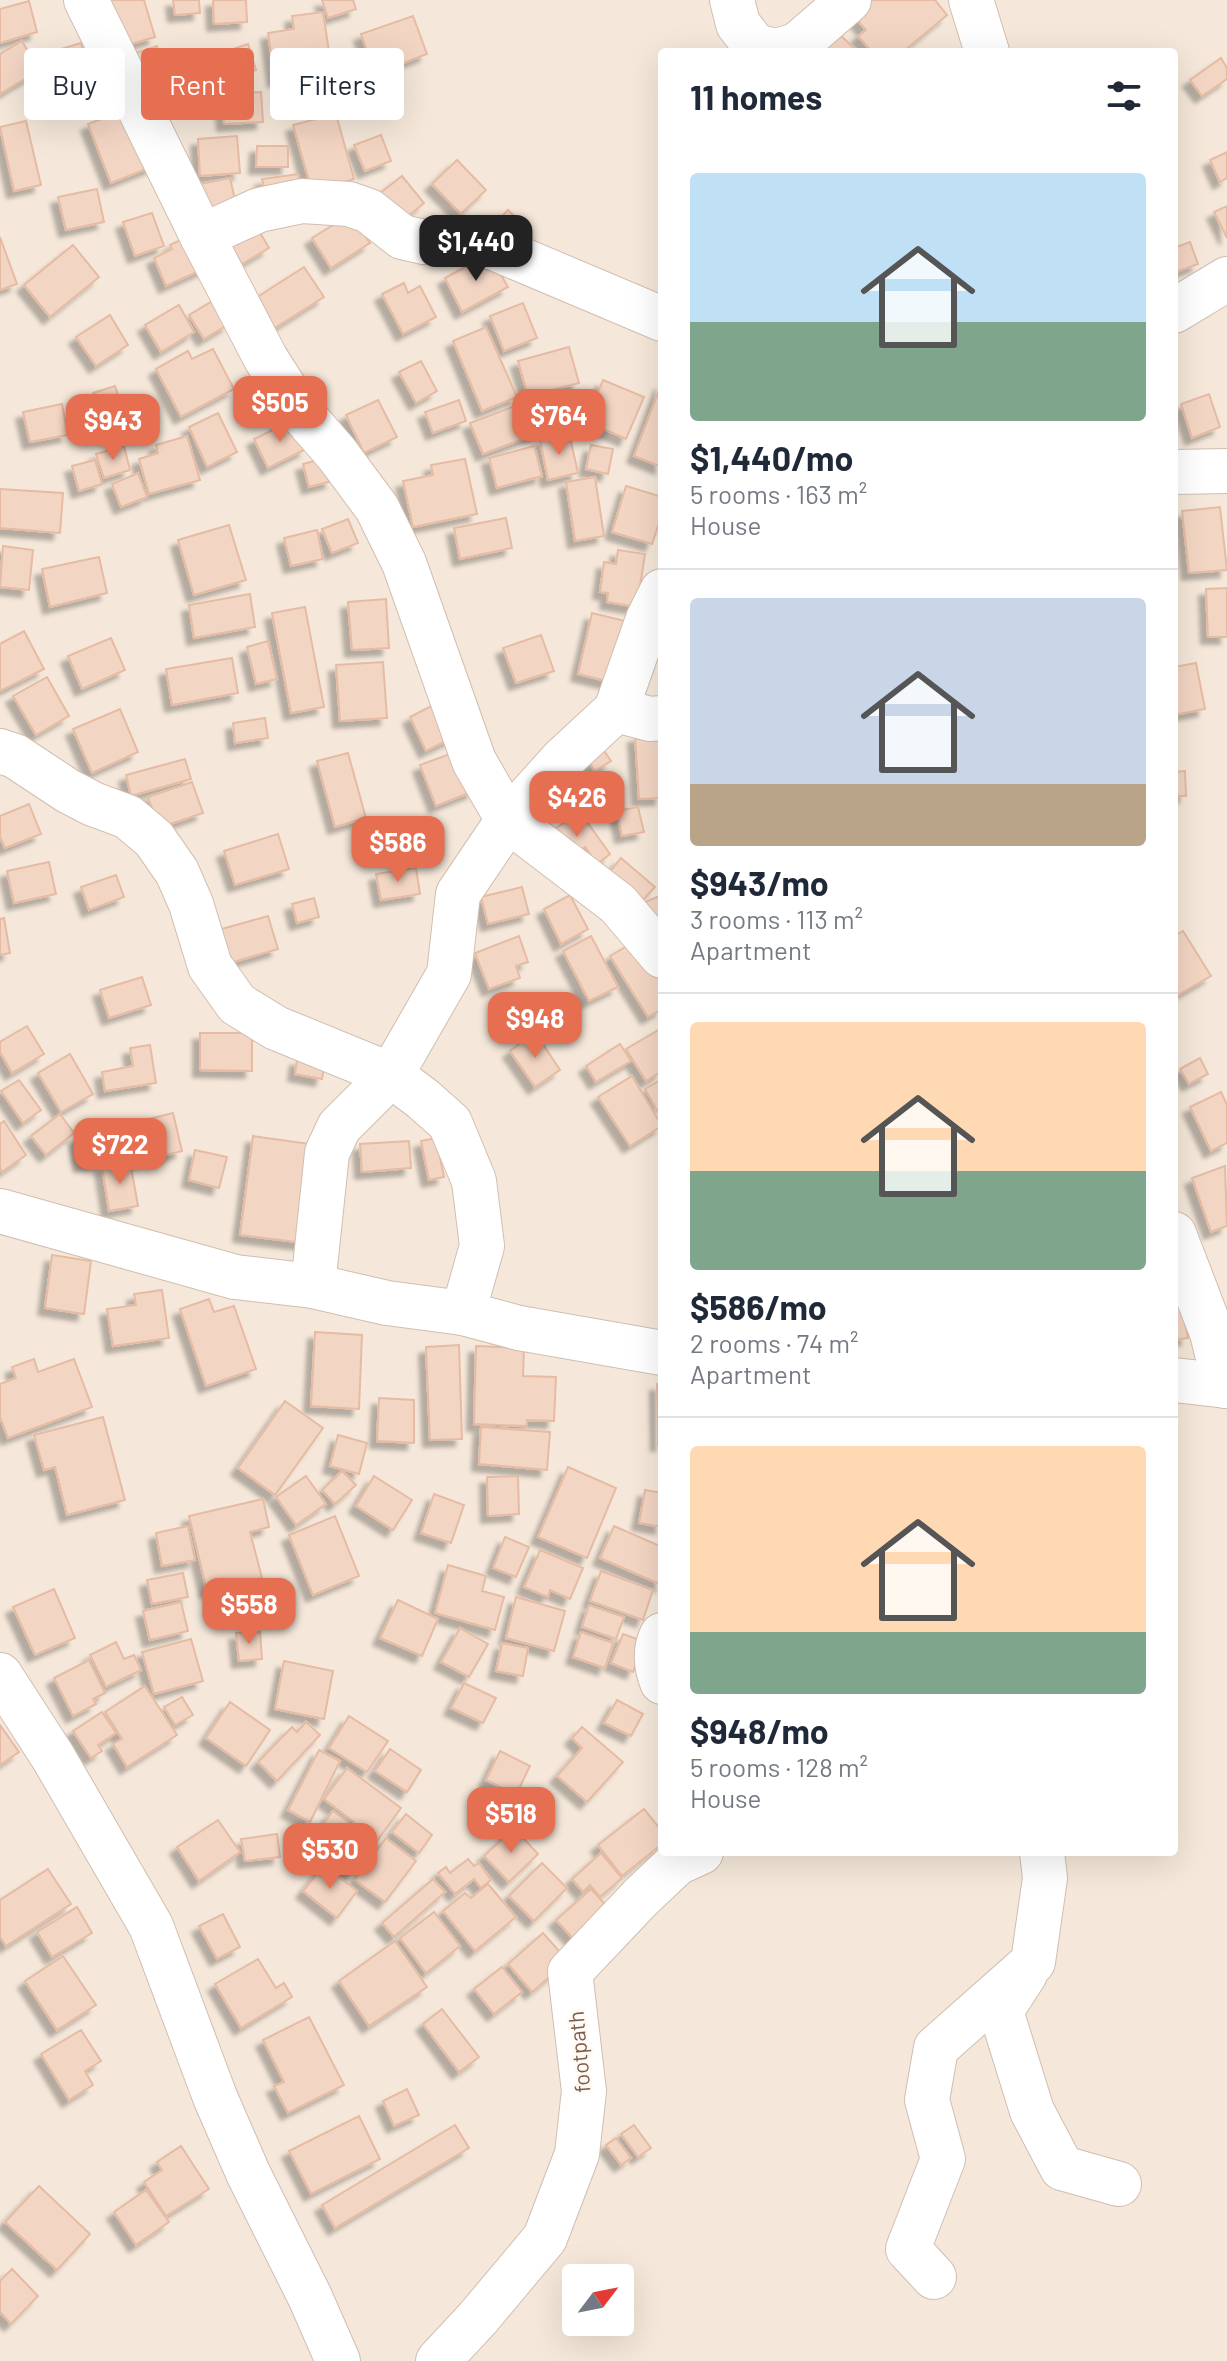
<!DOCTYPE html>
<meta charset="utf-8">
<style>
body{margin:0;font-family:Barlow,sans-serif;background:#f6f6f7;color:#1f2937;height:100vh;display:flex;flex-direction:column;font-size:30px;white-space:nowrap}
*{box-sizing:border-box;margin:0}
p{font-size:26px;color:#747a83}
.icon{flex:none;width:44px;height:44px;fill:none;stroke:currentColor;stroke-width:2;stroke-linecap:round;stroke-linejoin:round}
.map{position:relative;flex:1;overflow:hidden}
.side{position:absolute;left:658px;top:48px;width:520px;height:1808px;display:flex;flex-direction:column;background:#fff;border-radius:8px;box-shadow:0 8px 32px #0002}
.side>*{flex:none}
.hud{position:absolute;left:24px;top:48px;width:514px;height:72px;display:flex;gap:16px}
.needle{width:52px;rotate:58deg}
.buttons{position:absolute;left:562px;top:2264px;display:grid;gap:16px}
.buttons a{display:grid;place-items:center;width:72px;height:72px;border-radius:8px;background:#fff;box-shadow:0 8px 32px #0002;font-size:40px}
.price{position:absolute;translate:-50% -68px;padding:0 18px;border-radius:16px;background:#e76f51;color:#fff;font-size:26px;line-height:52px;filter:drop-shadow(0 2px 4px #0008)}
.price::after{content:'';position:absolute;left:50%;top:48px;width:24px;height:18px;margin-left:-12px;background:inherit;clip-path:polygon(0 0,100% 0,50% 100%)}
.price.active{background:#222;color:#fff}
ul{padding:0;list-style:none}
li{display:grid;align-content:center;gap:16px;height:424px;padding:0 32px}
li+li{border-top:2px solid #e0e1e3}
li span{display:grid;place-items:center;height:248px;border-radius:8px;color:#555}
li>.icon{margin-inline-start:auto}
span .icon{width:144px;height:144px;fill:#fffc;stroke-width:1}
li b{font-size:34px}
h2{display:flex;justify-content:space-between;align-items:center;height:96px;padding:0 32px;font-size:34px}
.tag{padding:0 28px;border-radius:8px;background:#fff;box-shadow:0 8px 32px #0002;font-size:28px;line-height:72px}
.tag.active{background:#e76f51;color:#fff}
.map>svg:first-child{display:block}
.residential{fill:#f5e8da;fill-rule:evenodd}
.building{fill:#f3d5c3;stroke:#e6bba3;stroke-width:2;filter:url(#shadow)}
.lines{fill:none;stroke-linecap:round;stroke-linejoin:round}
.minor-casing{stroke:#d1beb0;stroke-width:46}
.minor{stroke:#fff;stroke-width:44}
.labels{text-anchor:middle;dominant-baseline:central;stroke-width:6;stroke-linejoin:round;paint-order:stroke}
.street-label{font-size:22px;fill:#7a5c4d;stroke:#fffaf3}
</style>
<div class="map">
<svg width="1227" height="2361" viewBox="0 0 1227 2361">
<defs>
<filter id="shadow"><feDropShadow dx="-7" dy="7" stdDeviation="2" flood-color="#0004"/></filter>
</defs>
<rect width="100%" height="100%" fill="#fdf6ec"/>
<!-- residential -->
<path class="residential" d="M 0,0 L 1227,0 L 1227,2361 L 0,2361 ZM 662,52 L 1174,52 L 1174,1852 L 662,1852 ZM 576,2278 L 620,2278 L 620,2322 L 576,2322 Z"/>
<!-- building -->
<g class="building">
<polygon points="103,0 144,0 155,37 118,48"/>
<polygon points="173,0 199,0 200,13 175,15"/>
<polygon points="213,0 246,0 247,22 214,24"/>
<polygon points="322,0 353,0 356,9 328,18"/>
<polygon points="855,0 935,0 947,15 903,52 872,52 858,36 866,30 846,7"/>
<polygon points="29,1 37,32 0,43 0,9"/>
<polygon points="323,12 332,71 275,80 268,33 294,29 292,16"/>
<polygon points="413,16 427,54 375,74 361,34"/>
<polygon points="836,31 858,52 817,52"/>
<polygon points="22,41 39,71 0,94 0,54"/>
<polygon points="81,43 87,65 55,74 48,53"/>
<polygon points="248,44 256,70 231,77 224,52"/>
<polygon points="157,46 169,84 137,94 124,57"/>
<polygon points="1221,58 1227,68 1227,79 1202,96 1190,80"/>
<polygon points="261,92 263,122 224,124 222,94"/>
<polygon points="130,108 154,166 111,183 88,124"/>
<polygon points="336,114 354,179 312,191 293,125"/>
<polygon points="26,121 41,185 14,191 0,127"/>
<polygon points="381,135 391,161 365,171 354,145"/>
<polygon points="237,136 240,173 200,176 198,139"/>
<polygon points="257,146 288,146 288,167 256,167"/>
<polygon points="1227,152 1227,178 1220,182 1210,160"/>
<polygon points="457,160 486,190 461,214 432,184"/>
<polygon points="298,174 302,198 267,203 262,179"/>
<polygon points="402,176 424,203 401,222 379,194"/>
<polygon points="230,178 238,213 207,219 200,184"/>
<polygon points="97,189 104,222 66,230 58,197"/>
<polygon points="1227,206 1227,238 1214,212"/>
<polygon points="508,210 530,231 513,249 491,227"/>
<polygon points="152,213 164,246 135,256 123,222"/>
<polygon points="351,214 370,243 331,268 312,238"/>
<polygon points="252,219 269,248 242,264 224,235"/>
<polygon points="191,235 206,268 166,286 154,258 172,249 170,245"/>
<polygon points="0,237 17,284 0,290"/>
<polygon points="1190,242 1198,264 1174,273 1174,248"/>
<polygon points="73,245 99,277 50,317 24,285"/>
<polygon points="489,254 508,287 462,312 445,278"/>
<polygon points="304,267 324,297 270,331 251,301"/>
<polygon points="404,283 408,293 420,286 436,317 403,334 382,294"/>
<polygon points="214,300 229,324 204,339 189,315"/>
<polygon points="523,303 537,338 504,351 490,316"/>
<polygon points="179,305 194,332 161,352 145,325"/>
<polygon points="110,315 128,345 96,366 76,337"/>
<polygon points="486,327 517,397 482,411 453,341"/>
<polygon points="569,347 579,383 528,396 518,361"/>
<polygon points="213,349 234,389 181,417 156,369 188,351 192,359"/>
<polygon points="421,361 437,391 416,403 399,372"/>
<polygon points="603,380 644,397 626,439 586,421"/>
<polygon points="662,382 662,467 634,456"/>
<polygon points="115,386 128,424 106,432 93,393"/>
<polygon points="559,389 571,421 483,454 470,423"/>
<polygon points="1209,394 1220,427 1192,438 1181,404"/>
<polygon points="378,400 397,437 364,453 346,415"/>
<polygon points="459,400 466,421 433,433 425,412"/>
<polygon points="62,404 68,435 30,442 23,412"/>
<polygon points="218,413 237,452 207,467 189,427"/>
<polygon points="293,420 306,449 268,468 254,439"/>
<polygon points="569,433 578,473 548,480 540,440"/>
<polygon points="187,436 200,480 149,494 139,459 158,453 156,445"/>
<polygon points="591,445 613,449 608,474 586,469"/>
<polygon points="124,446 130,470 104,478 96,454"/>
<polygon points="534,446 542,476 497,488 489,458"/>
<polygon points="326,458 332,481 309,487 303,464"/>
<polygon points="465,459 477,514 413,527 403,481 433,475 431,465"/>
<polygon points="95,460 102,484 79,491 72,466"/>
<polygon points="138,473 147,497 121,507 112,484"/>
<polygon points="595,477 604,536 575,541 566,482"/>
<polygon points="626,486 662,497 662,527 658,526 652,544 612,532"/>
<polygon points="0,489 63,493 60,533 0,528"/>
<polygon points="1220,507 1227,570 1189,573 1182,511"/>
<polygon points="506,518 512,548 460,559 454,528"/>
<polygon points="348,519 358,543 332,553 322,529"/>
<polygon points="229,525 246,580 194,595 178,540"/>
<polygon points="317,530 323,559 291,566 284,538"/>
<polygon points="3,546 33,550 29,590 0,587"/>
<polygon points="618,550 645,554 637,607 607,602 608,593 600,592 604,562 616,564"/>
<polygon points="99,557 107,593 50,607 42,569"/>
<polygon points="1227,588 1227,637 1208,637 1206,589"/>
<polygon points="250,594 255,627 194,638 189,605"/>
<polygon points="386,599 389,648 352,650 348,602"/>
<polygon points="305,607 324,707 291,713 272,613"/>
<polygon points="592,613 629,622 615,683 578,674"/>
<polygon points="24,631 44,669 0,691 0,644"/>
<polygon points="541,635 554,671 516,683 503,648"/>
<polygon points="111,638 125,670 82,689 68,656"/>
<polygon points="268,641 277,679 256,684 247,647"/>
<polygon points="232,658 238,693 172,705 166,669"/>
<polygon points="383,662 387,718 340,721 336,665"/>
<polygon points="1196,663 1205,709 1174,715 1174,667"/>
<polygon points="47,677 69,716 36,735 13,696"/>
<polygon points="441,701 458,735 426,751 410,717"/>
<polygon points="120,709 138,752 92,773 73,729"/>
<polygon points="265,718 268,738 235,743 233,723"/>
<polygon points="662,734 662,798 639,799 635,736"/>
<polygon points="598,742 611,761 595,771 583,752"/>
<polygon points="458,751 474,791 436,806 420,765"/>
<polygon points="348,753 366,818 335,827 317,761"/>
<polygon points="185,759 191,779 131,796 126,775"/>
<polygon points="1185,771 1186,796 1174,796 1174,772"/>
<polygon points="192,782 203,813 159,828 148,797"/>
<polygon points="29,804 41,834 5,848 0,837 0,816"/>
<polygon points="638,807 644,832 622,836 617,811"/>
<polygon points="580,812 610,854 597,864 585,847 565,861 546,835"/>
<polygon points="278,834 289,869 235,885 224,851"/>
<polygon points="621,858 655,887 642,901 609,873"/>
<polygon points="49,862 56,894 14,903 7,871"/>
<polygon points="416,868 420,894 381,900 376,874"/>
<polygon points="116,875 124,897 89,910 81,887"/>
<polygon points="522,887 529,914 488,924 481,897"/>
<polygon points="570,895 588,929 561,944 544,909"/>
<polygon points="662,895 662,923 638,905"/>
<polygon points="314,898 319,917 297,923 292,904"/>
<polygon points="268,916 278,949 220,966 211,932"/>
<polygon points="4,918 10,953 0,955 0,919"/>
<polygon points="1183,931 1211,976 1178,995 1174,989 1174,936"/>
<polygon points="519,936 528,962 516,966 520,978 489,989 475,953"/>
<polygon points="591,936 618,987 589,1001 563,951"/>
<polygon points="639,939 662,976 662,1009 648,1017 610,956"/>
<polygon points="142,977 151,1005 109,1018 100,990"/>
<polygon points="27,1026 44,1054 12,1073 0,1052 0,1042"/>
<polygon points="662,1028 662,1071 646,1081 626,1049"/>
<polygon points="535,1032 560,1070 535,1087 510,1051"/>
<polygon points="200,1033 252,1033 252,1071 200,1070"/>
<polygon points="620,1044 631,1061 596,1082 586,1066"/>
<polygon points="150,1045 156,1083 105,1091 102,1072 133,1066 130,1048"/>
<polygon points="70,1054 93,1094 61,1112 38,1073"/>
<polygon points="1200,1058 1208,1074 1189,1084 1180,1069"/>
<polygon points="297,1059 325,1063 322,1079 295,1074"/>
<polygon points="632,1076 662,1126 630,1146 598,1097"/>
<polygon points="662,1079 662,1119 645,1089"/>
<polygon points="19,1080 41,1110 23,1123 1,1091"/>
<polygon points="1221,1092 1227,1105 1227,1143 1211,1151 1190,1107"/>
<polygon points="173,1113 182,1151 138,1162 129,1124"/>
<polygon points="60,1114 74,1133 46,1155 31,1136"/>
<polygon points="4,1121 26,1155 2,1172 0,1168 0,1124"/>
<polygon points="122,1128 128,1156 81,1165 76,1137"/>
<polygon points="253,1136 317,1145 304,1243 240,1235"/>
<polygon points="436,1138 444,1177 429,1180 421,1141"/>
<polygon points="409,1141 411,1168 362,1172 360,1144"/>
<polygon points="195,1150 227,1157 219,1188 189,1180"/>
<polygon points="130,1161 138,1206 109,1211 102,1166"/>
<polygon points="1225,1166 1227,1226 1211,1232 1192,1178"/>
<polygon points="52,1255 91,1261 84,1314 45,1308"/>
<polygon points="162,1290 169,1338 113,1346 107,1309 136,1305 134,1294"/>
<polygon points="1179,1292 1188,1338 1174,1340 1174,1293"/>
<polygon points="209,1299 214,1312 234,1306 256,1369 206,1386 180,1309"/>
<polygon points="315,1332 362,1335 359,1409 311,1406"/>
<polygon points="459,1345 462,1439 430,1440 426,1347"/>
<polygon points="476,1346 524,1348 523,1376 556,1377 554,1421 527,1420 527,1426 474,1424"/>
<polygon points="34,1359 38,1372 74,1359 92,1407 8,1438 0,1417 0,1384 16,1378 12,1367"/>
<polygon points="657,1384 662,1384 662,1444 658,1444"/>
<polygon points="379,1398 414,1400 414,1443 377,1441"/>
<polygon points="285,1401 323,1428 275,1495 238,1468"/>
<polygon points="103,1417 125,1500 67,1515 55,1467 44,1470 34,1435"/>
<polygon points="481,1427 550,1432 547,1470 479,1464"/>
<polygon points="338,1435 367,1443 359,1474 330,1466"/>
<polygon points="568,1467 616,1488 587,1558 538,1537"/>
<polygon points="342,1471 356,1485 335,1504 322,1490"/>
<polygon points="306,1476 326,1504 296,1525 276,1497"/>
<polygon points="374,1476 412,1500 393,1530 356,1506"/>
<polygon points="518,1476 519,1514 488,1516 487,1477"/>
<polygon points="645,1490 662,1493 662,1527 639,1523"/>
<polygon points="434,1494 464,1505 451,1543 421,1533"/>
<polygon points="263,1499 269,1527 250,1532 262,1578 207,1591 189,1516"/>
<polygon points="335,1516 359,1576 313,1595 289,1535"/>
<polygon points="188,1526 195,1560 162,1566 156,1533"/>
<polygon points="614,1526 662,1547 662,1585 600,1558"/>
<polygon points="505,1537 529,1547 516,1577 493,1568"/>
<polygon points="540,1550 583,1568 570,1599 550,1590 548,1597 524,1587"/>
<polygon points="448,1565 486,1576 482,1591 504,1597 495,1630 435,1613"/>
<polygon points="601,1571 653,1590 643,1620 590,1601"/>
<polygon points="183,1573 188,1597 152,1604 147,1580"/>
<polygon points="54,1589 75,1638 35,1655 13,1607"/>
<polygon points="516,1597 565,1611 554,1651 506,1638"/>
<polygon points="398,1600 438,1619 422,1656 380,1638"/>
<polygon points="181,1602 188,1631 150,1640 143,1611"/>
<polygon points="589,1605 624,1617 616,1639 582,1627"/>
<polygon points="460,1628 488,1644 469,1677 441,1662"/>
<polygon points="260,1632 262,1659 239,1661 236,1633"/>
<polygon points="581,1632 613,1643 605,1668 573,1657"/>
<polygon points="623,1634 645,1642 633,1672 611,1663"/>
<polygon points="191,1639 203,1681 154,1694 142,1652"/>
<polygon points="116,1642 124,1659 134,1655 141,1670 106,1687 90,1655"/>
<polygon points="502,1643 528,1648 523,1676 496,1671"/>
<polygon points="89,1660 105,1693 93,1699 96,1704 73,1716 54,1678"/>
<polygon points="284,1661 333,1671 324,1719 275,1709"/>
<polygon points="464,1683 496,1698 483,1723 451,1708"/>
<polygon points="145,1686 177,1735 127,1767 113,1744 122,1739 105,1712"/>
<polygon points="182,1697 193,1715 175,1725 164,1707"/>
<polygon points="617,1700 643,1714 631,1736 604,1723"/>
<polygon points="230,1702 270,1730 246,1766 206,1738"/>
<polygon points="102,1712 116,1733 98,1745 102,1751 91,1758 73,1731"/>
<polygon points="349,1716 388,1741 367,1772 329,1748"/>
<polygon points="306,1722 320,1735 277,1781 258,1762 292,1727 297,1732"/>
<polygon points="0,1725 19,1752 0,1765"/>
<polygon points="582,1727 623,1762 587,1802 557,1776 582,1748 572,1738"/>
<polygon points="390,1749 421,1770 407,1792 375,1771"/>
<polygon points="319,1750 340,1761 310,1822 288,1810"/>
<polygon points="500,1751 530,1766 516,1795 486,1780"/>
<polygon points="347,1768 401,1808 352,1875 328,1858 354,1822 324,1799"/>
<polygon points="644,1809 662,1831 662,1844 622,1876 598,1845"/>
<polygon points="333,1811 348,1822 338,1835 323,1824"/>
<polygon points="406,1814 432,1835 419,1853 392,1832"/>
<polygon points="218,1820 240,1852 199,1881 177,1847"/>
<polygon points="514,1828 538,1854 509,1882 484,1856"/>
<polygon points="277,1834 280,1857 245,1861 241,1839"/>
<polygon points="386,1838 416,1861 385,1902 355,1880"/>
<polygon points="601,1853 622,1878 600,1897 590,1885 583,1892 572,1879"/>
<polygon points="468,1859 474,1866 479,1863 491,1880 481,1888 474,1879 455,1894 438,1873 446,1867 450,1873"/>
<polygon points="542,1863 567,1888 534,1921 509,1896"/>
<polygon points="324,1865 357,1891 337,1918 303,1891"/>
<polygon points="48,1869 71,1904 6,1946 0,1937 0,1900"/>
<polygon points="433,1879 445,1892 394,1937 382,1923"/>
<polygon points="488,1884 516,1917 475,1951 443,1911 465,1893 471,1898"/>
<polygon points="591,1889 615,1915 580,1946 556,1920"/>
<polygon points="77,1907 92,1933 52,1957 37,1932"/>
<polygon points="434,1912 460,1946 426,1973 400,1938"/>
<polygon points="223,1914 240,1947 217,1959 199,1926"/>
<polygon points="543,1933 568,1961 532,1992 508,1964"/>
<polygon points="395,1941 427,1987 369,2026 339,1981"/>
<polygon points="63,1956 96,2005 57,2030 25,1981"/>
<polygon points="258,1959 276,1988 284,1983 292,1997 241,2028 215,1984"/>
<polygon points="502,1967 522,1992 494,2014 474,1989"/>
<polygon points="442,2009 479,2057 459,2072 423,2024"/>
<polygon points="309,2017 344,2085 288,2113 274,2086 284,2082 263,2040"/>
<polygon points="81,2030 101,2061 85,2071 93,2085 69,2100 41,2054"/>
<polygon points="407,2089 419,2115 394,2126 383,2101"/>
<polygon points="359,2116 380,2159 311,2194 289,2151"/>
<polygon points="455,2125 469,2148 335,2228 322,2205"/>
<polygon points="634,2125 651,2148 638,2157 621,2134"/>
<polygon points="616,2138 631,2158 621,2165 606,2145"/>
<polygon points="181,2146 209,2189 166,2216 144,2182 162,2170 157,2162"/>
<polygon points="39,2186 90,2234 57,2270 5,2222"/>
<polygon points="146,2190 169,2222 136,2245 114,2212"/>
<polygon points="12,2269 38,2296 11,2324 0,2312 0,2281"/>
</g>
<g class="lines">
<!-- minor casing -->
<g class="minor-casing">
<g id="minor">
<polyline points="86,0 202,236 266,359 298,409 337,454 377,508 404,563 474,761 508,820 618,904 662,956"/>
<polyline points="732,0 738,24 755,46 776,51 797,45 849,0"/>
<polyline points="971,0 987,52"/>
<polyline points="202,236 259,210 302,201 349,204 369,211 402,237 424,242 460,241 494,248 662,319"/>
<polyline points="1174,311 1227,279"/>
<polyline points="1174,472 1227,471"/>
<polyline points="616,710 650,719 662,718"/>
<polyline points="0,751 15,756 68,791 93,804 128,817 154,839 177,872 191,904 210,966 237,1004 276,1028 391,1075 423,1099 450,1123 474,1181 482,1246 463,1313"/>
<polyline points="0,1211 235,1277 313,1286 387,1303 463,1313 519,1328 662,1353"/>
<polyline points="1174,1234 1212,1333 1225,1386"/>
<polyline points="313,1286 327,1153 339,1127 391,1075 449,974 458,894 508,820 562,760 616,710 648,619 662,591"/>
<polyline points="1174,1380 1227,1386"/>
<path d="M 662,1635 C 654,1649 656,1667 662,1682"/>
<polyline points="0,1675 53,1757 151,1926 215,2097 248,2173 310,2297 338,2361"/>
<polyline points="1025,1974 1001,2011 1032,2111 1062,2168 1119,2184"/>
<polyline points="934,2277 908,2249 943,2159 927,2100 936,2048 1033,1962 1045,1878 1042,1852"/>
<polyline points="438,2361 478,2318 545,2238 577,2154 584,2091 570,1972 640,1898 677,1863 701,1852"/>
</g>
</g>
<!-- minor -->
<use href="#minor" class="minor"/>
</g>
<g class="labels">
<!-- street labels -->
<g class="street-label">
<text transform="translate(578 2052) rotate(-95)">footpath</text>
</g>
</g>
</svg>
<div class="buttons">
<a><svg class="needle" viewBox="-14 -14 28 28"><path d="M0-13l5 13h-10z" fill="#e53935"/><path d="M0 13l5-13h-10z" fill="#747a83"/></svg></a>
</div>
<b class="price active" style="left:476px;top:283px">$1,440</b>
<b class="price" style="left:280px;top:444px">$505</b>
<b class="price" style="left:559px;top:457px">$764</b>
<b class="price" style="left:113px;top:462px">$943</b>
<b class="price" style="left:577px;top:839px">$426</b>
<b class="price" style="left:398px;top:884px">$586</b>
<b class="price" style="left:535px;top:1060px">$948</b>
<b class="price" style="left:120px;top:1186px">$722</b>
<b class="price" style="left:249px;top:1646px">$558</b>
<b class="price" style="left:511px;top:1855px">$518</b>
<b class="price" style="left:330px;top:1891px">$530</b>
<div class="hud">
<a class="tag">Buy</a>
<a class="tag active">Rent</a>
<a class="tag">Filters</a>
</div>
<section class="side">
<h2>11 homes<svg class="icon" aria-label="filters" viewBox="0 0 24 24"><path d="M4 7h16M4 17h16"/><circle cx="9" cy="7" r="2"/><circle cx="15" cy="17" r="2"/></svg></h2>
<ul>
<li><span style="background:linear-gradient(#bfe0f5 60%,#7fa58c 0)"><svg class="icon" aria-label="home" viewBox="0 0 24 24"><path d="M3 11l9-7 9 7M6 9v11h12V9"/></svg></span><div><b>$1,440/mo</b><p>5 rooms · 163 m²</p><p>House</p></div></li>
<li><span style="background:linear-gradient(#c9d6e8 75%,#b9a48a 0)"><svg class="icon" aria-label="home" viewBox="0 0 24 24"><path d="M3 11l9-7 9 7M6 9v11h12V9"/></svg></span><div><b>$943/mo</b><p>3 rooms · 113 m²</p><p>Apartment</p></div></li>
<li><span style="background:linear-gradient(#ffd9b3 60%,#7fa58c 0)"><svg class="icon" aria-label="home" viewBox="0 0 24 24"><path d="M3 11l9-7 9 7M6 9v11h12V9"/></svg></span><div><b>$586/mo</b><p>2 rooms · 74 m²</p><p>Apartment</p></div></li>
<li><span style="background:linear-gradient(#ffd9b3 75%,#7fa58c 0)"><svg class="icon" aria-label="home" viewBox="0 0 24 24"><path d="M3 11l9-7 9 7M6 9v11h12V9"/></svg></span><div><b>$948/mo</b><p>5 rooms · 128 m²</p><p>House</p></div></li>
</ul>
</section>
</div>
